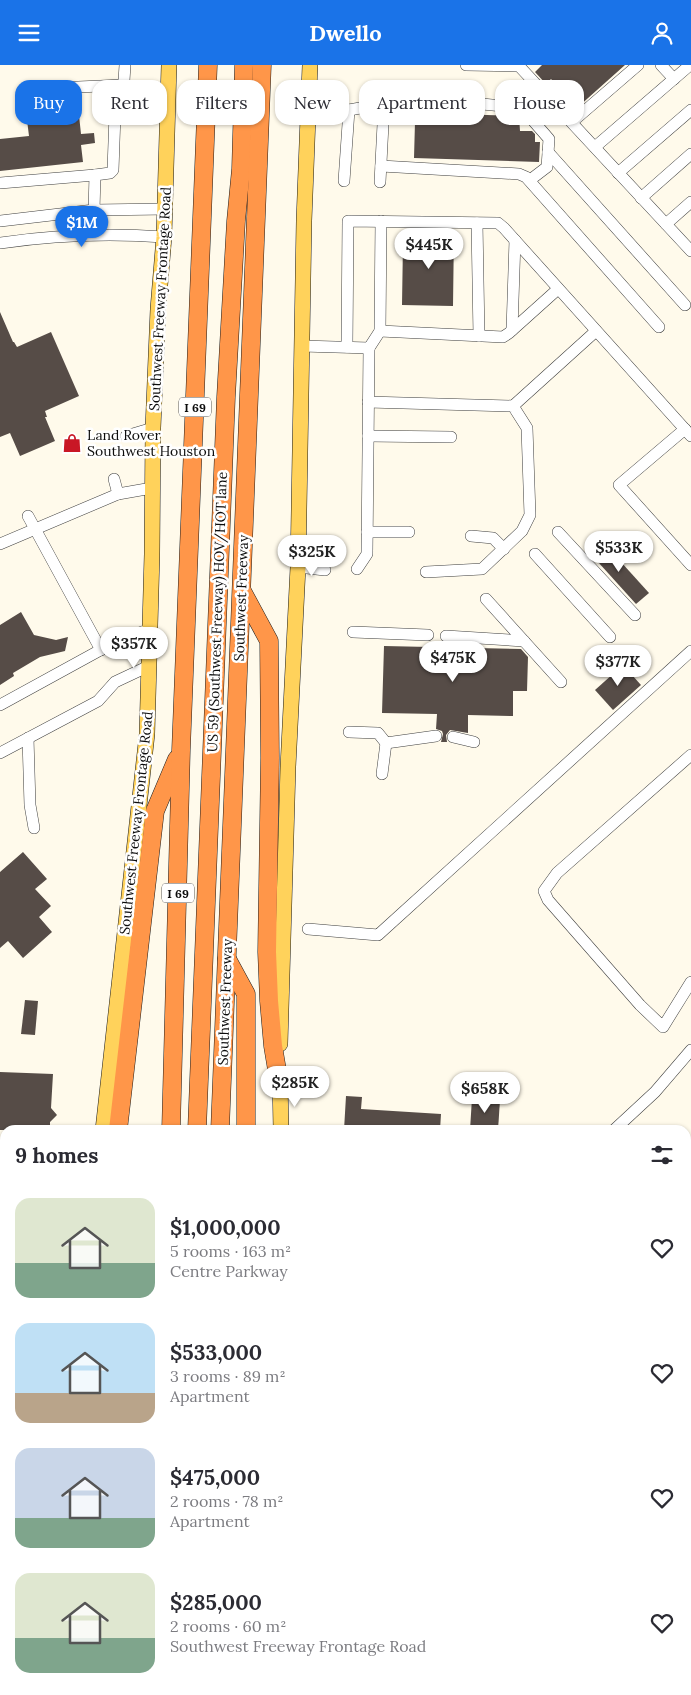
<!DOCTYPE html>
<meta charset="utf-8">
<style>
body{margin:0;font-family:Lora,serif;background:#f7f7f7;color:#2b2b33;height:100vh;display:flex;flex-direction:column;font-size:19px;white-space:nowrap}
*{box-sizing:border-box;margin:0}
p{font-size:16px;color:#7c7c81}
.icon{flex:none;width:28px;height:28px;fill:none;stroke:currentColor;stroke-width:2;stroke-linecap:round;stroke-linejoin:round}
.map{position:relative;flex:1;overflow:hidden}
.side{position:absolute;left:0px;top:1060px;width:691px;height:570px;display:flex;flex-direction:column;background:#fff;border-radius:15px 15px 0 0;box-shadow:0 1px 4px #0004}
.side>*{flex:none}
.top-card{position:absolute;left:15px;top:15px;width:661px;height:45px;display:flex;gap:10px}
.price{position:absolute;translate:-50% -42px;padding:0 11px;border-radius:18px;background:#fff;color:#222;font-size:16px;line-height:32px;filter:drop-shadow(0 1px 2px #0008)}
.price::after{content:'';position:absolute;left:50%;top:30px;width:15px;height:11px;margin-left:-8px;background:inherit;clip-path:polygon(0 0,100% 0,50% 100%)}
.price.current{background:#1a73e8;color:#fff}
ul{padding:0;list-style:none}
li{display:flex;align-items:center;gap:15px;height:125px;padding:0 15px}
li span{display:grid;place-items:center;flex:none;width:140px;height:100px;border-radius:15px;color:#555}
li>.icon{margin-inline-start:auto}
span .icon{width:60px;height:60px;fill:#fffc;stroke-width:1}
li b{font-size:21px}
h2{display:flex;justify-content:space-between;align-items:center;height:60px;padding:0 15px;font-size:21px}
.chip{padding:0 18px;border-radius:15px;background:#fff;box-shadow:0 1px 4px #0004;font-size:18px;line-height:45px}
.chip.current{background:#1a73e8;color:#fff}
header{display:flex;justify-content:space-between;align-items:center;height:65px;padding:0 15px;background:#1a73e8;color:#fff;font-size:22px;font-weight:800}
.map>svg:first-child{display:block}
.building{fill:#564c47}
.lines{fill:none;stroke-linecap:round;stroke-linejoin:round}
.minor-casing{stroke:#3f3f3f;stroke-width:12}
.major-casing{stroke:#1d1d1d;stroke-width:16}
.highway-casing{stroke:#1d1d1d;stroke-width:19}
.minor{stroke:#fff;stroke-width:11}
.major{stroke:#ffd25b;stroke-width:15}
.highway{stroke:#ff9649;stroke-width:18}
.labels{text-anchor:middle;dominant-baseline:central;stroke-width:5;stroke-linejoin:round;paint-order:stroke}
.shield{fill:#fff;stroke:#555;stroke-width:1}
.shield-label{font-size:12px;font-weight:bold;fill:#0c0c0c}
.street-label{font-size:14px;fill:#0c0c0c;stroke:#fff}
.poi-label{font-size:14px;fill:#0c0c0c;stroke:#fff;text-anchor:start}
</style>
<header><svg class="icon" aria-label="menu" viewBox="0 0 24 24"><path d="M4 6h16M4 12h16M4 18h16"/></svg>Dwello<svg class="icon" aria-label="person" viewBox="0 0 24 24"><circle cx="12" cy="8" r="4"/><path d="M4 21q1-7 8-7t8 7"/></svg></header>
<div class="map">
<svg width="691" height="1630" viewBox="0 0 691 1630">
<rect width="100%" height="100%" fill="#fffaeb"/>
<!-- building -->
<g class="building">
<polygon points="542,0 625,0 578,42 551,14 546,19 535,7"/>
<polygon points="78,41 81,69 94,68 95,78 81,80 83,97 0,106 0,74 29,71 26,47"/>
<polygon points="425,41 456,41 456,49 519,51 520,66 532,66 535,69 535,77 540,77 539,97 414,93 415,57 424,57"/>
<polygon points="424,165 454,165 453,241 402,240 403,178 424,179"/>
<polygon points="0,247 13,277 14,277 17,282 51,267 79,331 45,346 47,352 45,352 55,376 20,391 10,368 0,372"/>
<polygon points="602,476 649,528 636,539 589,487"/>
<polygon points="21,547 34,570 56,575 68,572 65,586 40,592 13,608 14,611 0,620 0,560"/>
<polygon points="384,581 521,584 528,592 527,626 513,626 513,651 468,650 468,668 450,665 446,670 447,677 441,677 443,669 442,666 436,664 437,649 382,648"/>
<polygon points="623,600 641,620 613,645 595,625"/>
<polygon points="23,787 47,814 35,824 51,841 39,852 52,867 23,893 8,876 0,883 0,807"/>
<polygon points="25,935 38,936 35,970 21,969"/>
<polygon points="0,1007 53,1009 51,1043 57,1050 50,1057 50,1065 0,1065"/>
<polygon points="346,1031 362,1032 361,1044 441,1049 440,1065 344,1065"/>
<polygon points="472,1033 500,1035 498,1065 470,1065"/>
</g>
<g class="lines">
<!-- minor casing -->
<g class="minor-casing">
<g id="minor">
<polyline points="466,0 519,1 691,186"/>
<polyline points="661,0 674,14"/>
<polyline points="56,23 123,20"/>
<polyline points="308,45 349,45 416,33 467,34 472,38 522,43 549,74 547,102 530,115"/>
<polyline points="122,47 125,0"/>
<polyline points="572,57 638,0"/>
<polyline points="595,82 690,0"/>
<polyline points="548,87 685,240"/>
<polyline points="381,101 519,109 526,112 659,262"/>
<polyline points="618,108 691,45"/>
<polyline points="344,116 349,45"/>
<polyline points="380,117 384,40"/>
<polyline points="0,118 95,110"/>
<polyline points="641,133 691,89"/>
<polyline points="94,145 95,110 110,108 113,105 115,49 122,47 167,48"/>
<polyline points="0,156 94,145 165,144"/>
<polyline points="477,158 479,271"/>
<polyline points="666,159 691,137"/>
<path d="M 0,178 C 55,170 109,168 164,172"/>
<polyline points="512,265 515,175"/>
<polyline points="380,266 503,272 509,268 558,224"/>
<polyline points="302,281 369,283 380,266 381,156"/>
<polyline points="347,282 348,156 498,158 504,163 691,371"/>
<polyline points="368,337 513,341 527,363 530,450 522,466 482,504 426,507"/>
<polyline points="513,341 596,266"/>
<polyline points="685,364 619,420 691,500"/>
<polyline points="126,371 153,363"/>
<polyline points="368,371 451,372"/>
<polyline points="114,414 118,429"/>
<polyline points="28,451 101,585"/>
<polyline points="367,467 409,467"/>
<polyline points="558,467 635,550"/>
<polyline points="471,471 493,473 504,484"/>
<polyline points="0,479 118,429 152,423"/>
<polyline points="535,489 610,572"/>
<polyline points="298,502 325,505"/>
<polyline points="357,504 367,489 369,283"/>
<polyline points="486,534 561,617"/>
<polyline points="353,567 428,570"/>
<polyline points="446,571 524,576"/>
<polyline points="0,640 115,577 150,564"/>
<polyline points="349,667 378,668 386,678 436,671"/>
<polyline points="453,672 474,677"/>
<polyline points="28,673 30,740 34,763"/>
<polyline points="0,688 98,636 115,617 149,601"/>
<polyline points="691,690 557,808 544,826 548,835 640,940 663,962 691,917"/>
<polyline points="382,709 386,678"/>
<polyline points="308,864 378,870 691,586"/>
<polyline points="614,1065 655,1027 691,985"/>
<polyline points="0,1108 5,1114"/>
<polyline points="0,1206 5,1202"/>
<polyline points="0,1282 5,1245"/>
<polyline points="0,1344 5,1344"/>
<polyline points="0,1416 5,1416"/>
<polyline points="686,1448 691,1446"/>
<polyline points="0,1506 5,1506"/>
<polyline points="0,1557 5,1557"/>
<polyline points="0,1629 83,1629"/>
</g>
</g>
<!-- major casing -->
<g class="major-casing">
<g id="major">
<polyline points="280,979 288,702 298,502 304,156 310,0"/>
<polyline points="280,1012 281,1065"/>
<polyline points="103,1065 147,669 152,489 153,363 158,244 164,172 169,0"/>
<polyline points="83,1630 83,1625"/>
<polyline points="273,1630 273,1625"/>
</g>
</g>
<!-- highway casing -->
<g class="highway-casing">
<g id="highway">
<polyline points="242,526 269,576 270,693 267,887 269,936 273,981 280,1023"/>
<polyline points="227,894 246,929 246,1065"/>
<polyline points="118,1065 155,746 177,694"/>
<polyline points="171,1065 181,685 208,0"/>
<polyline points="197,1065 226,332 236,156 241,104 244,0"/>
<polyline points="220,1065 262,0"/>
<polyline points="111,1630 111,1625"/>
<polyline points="146,1630 147,1625"/>
<polyline points="172,1630 172,1625"/>
<polyline points="200,1630 200,1625"/>
<polyline points="241,1630 241,1625"/>
</g>
</g>
<!-- minor -->
<use href="#minor" class="minor"/>
<!-- major -->
<use href="#major" class="major"/>
<!-- highway -->
<use href="#highway" class="highway"/>
</g>
<!-- icons -->
<defs>
<g id="shop-bare" transform="scale(1.5)"><path d="M-5-2.5h2.3a2.7 3.5 0 0 1 5.4 0H5L5.5 6h-11ZM-1.5-2.5h3a1.5 2.3 0 0 0-3 0Z" fill="#c91725" stroke="#fff" stroke-width="2.5" paint-order="stroke"/></g>
</defs>
<g fill-rule="evenodd">
<use href="#shop-bare" x="72" y="378"/>
</g>
<g class="labels">
<!-- shield labels -->
<g class="shield">
<rect x="179" y="332.5" width="32" height="19" rx="4"/>
<rect x="162" y="818.5" width="32" height="19" rx="4"/>
</g>
<g class="shield-label">
<text x="195" y="342">I 69</text>
<text x="178" y="828">I 69</text>
</g>
<!-- street labels -->
<g class="street-label">
<text transform="translate(160 234) rotate(-87)">Southwest Freeway Frontage Road</text>
<text transform="translate(241 533) rotate(-88)">Southwest Freeway</text>
<text transform="translate(217 547) rotate(-88)">US 59 (Southwest Freeway) HOV/HOT lane</text>
<text transform="translate(136 758) rotate(-84)">Southwest Freeway Frontage Road</text>
<text transform="translate(225 937) rotate(-88)">Southwest Freeway</text>
</g>
<!-- poi labels -->
<g class="poi-label">
<text x="87" y="370">Land Rover<tspan x="87" dy="16">Southwest Houston</tspan></text>
</g>
</g>
</svg>
<b class="price current" style="left:82px;top:183px">$1M</b>
<b class="price" style="left:429px;top:205px">$445K</b>
<b class="price" style="left:619px;top:508px">$533K</b>
<b class="price" style="left:312px;top:512px">$325K</b>
<b class="price" style="left:134px;top:604px">$357K</b>
<b class="price" style="left:453px;top:618px">$475K</b>
<b class="price" style="left:618px;top:622px">$377K</b>
<b class="price" style="left:295px;top:1043px">$285K</b>
<b class="price" style="left:485px;top:1049px">$658K</b>
<div class="top-card">
<a class="chip current">Buy</a>
<a class="chip">Rent</a>
<a class="chip">Filters</a>
<a class="chip">New</a>
<a class="chip">Apartment</a>
<a class="chip">House</a>
</div>
<section class="side">
<h2>9 homes<svg class="icon" aria-label="filters" viewBox="0 0 24 24"><path d="M4 7h16M4 17h16"/><circle cx="9" cy="7" r="2"/><circle cx="15" cy="17" r="2"/></svg></h2>
<ul>
<li><span style="background:linear-gradient(#dfe7d0 65%,#7fa58c 0)"><svg class="icon" aria-label="home" viewBox="0 0 24 24"><path d="M3 11l9-7 9 7M6 9v11h12V9"/></svg></span><div><b>$1,000,000</b><p>5 rooms · 163 m²</p><p>Centre Parkway</p></div><svg class="icon" aria-label="heart" viewBox="0 0 24 24"><path d="M12 20l-8-8c-3-5 5-10 8-4 3-6 11-1 8 4z"/></svg></li>
<li><span style="background:linear-gradient(#bfe0f5 70%,#b9a48a 0)"><svg class="icon" aria-label="home" viewBox="0 0 24 24"><path d="M3 11l9-7 9 7M6 9v11h12V9"/></svg></span><div><b>$533,000</b><p>3 rooms · 89 m²</p><p>Apartment</p></div><svg class="icon" aria-label="heart" viewBox="0 0 24 24"><path d="M12 20l-8-8c-3-5 5-10 8-4 3-6 11-1 8 4z"/></svg></li>
<li><span style="background:linear-gradient(#c9d6e8 70%,#7fa58c 0)"><svg class="icon" aria-label="home" viewBox="0 0 24 24"><path d="M3 11l9-7 9 7M6 9v11h12V9"/></svg></span><div><b>$475,000</b><p>2 rooms · 78 m²</p><p>Apartment</p></div><svg class="icon" aria-label="heart" viewBox="0 0 24 24"><path d="M12 20l-8-8c-3-5 5-10 8-4 3-6 11-1 8 4z"/></svg></li>
<li><span style="background:linear-gradient(#dfe7d0 65%,#7fa58c 0)"><svg class="icon" aria-label="home" viewBox="0 0 24 24"><path d="M3 11l9-7 9 7M6 9v11h12V9"/></svg></span><div><b>$285,000</b><p>2 rooms · 60 m²</p><p>Southwest Freeway Frontage Road</p></div><svg class="icon" aria-label="heart" viewBox="0 0 24 24"><path d="M12 20l-8-8c-3-5 5-10 8-4 3-6 11-1 8 4z"/></svg></li>
</ul>
</section>
</div>
